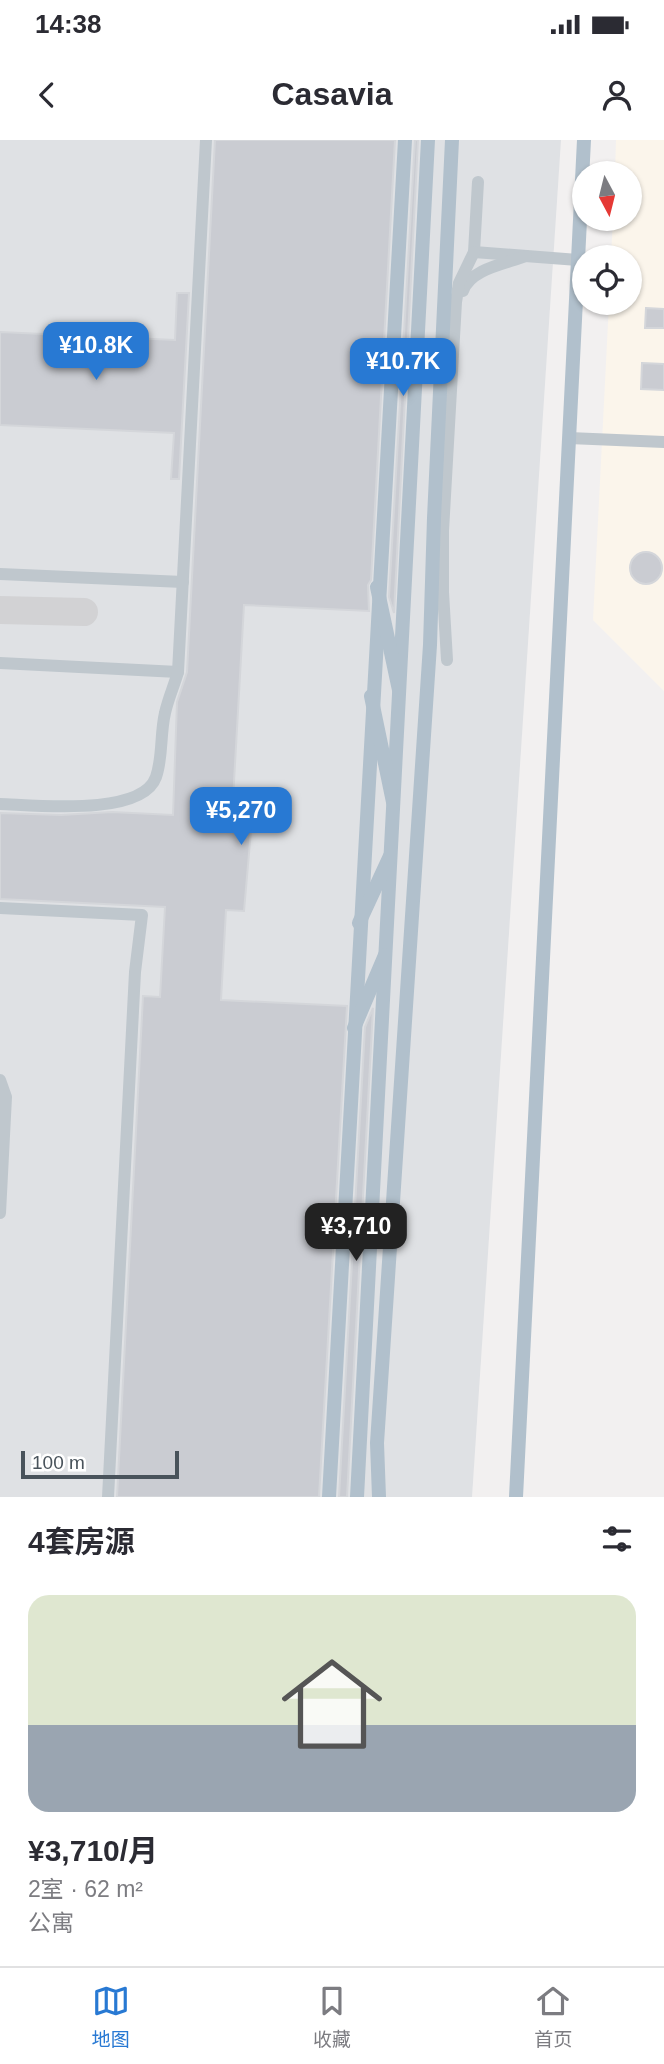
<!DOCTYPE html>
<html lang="zh">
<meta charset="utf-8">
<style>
body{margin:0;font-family:Arial,"Noto Sans SC",sans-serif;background:#f2f2f3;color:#2b2b33;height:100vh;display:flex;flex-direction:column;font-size:26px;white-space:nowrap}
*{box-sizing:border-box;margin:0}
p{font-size:23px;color:#7c7c81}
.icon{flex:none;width:38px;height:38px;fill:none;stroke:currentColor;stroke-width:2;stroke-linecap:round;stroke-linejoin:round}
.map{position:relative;height:1357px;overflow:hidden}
.drawer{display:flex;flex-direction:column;background:#fff;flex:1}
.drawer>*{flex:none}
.needle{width:46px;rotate:173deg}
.fabs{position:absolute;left:572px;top:21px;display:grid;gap:14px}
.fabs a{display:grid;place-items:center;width:70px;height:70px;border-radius:50%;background:#fff;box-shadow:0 2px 5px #0004;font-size:35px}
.scale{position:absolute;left:21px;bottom:18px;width:158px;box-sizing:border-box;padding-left:7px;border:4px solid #49535b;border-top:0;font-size:19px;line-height:24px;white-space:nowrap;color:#49535b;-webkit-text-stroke:5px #fff;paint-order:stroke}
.price{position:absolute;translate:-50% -60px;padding:0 16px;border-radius:14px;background:#2879d3;color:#fff;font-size:23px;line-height:46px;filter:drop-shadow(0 2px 4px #0008)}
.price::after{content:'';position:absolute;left:50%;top:42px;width:21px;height:16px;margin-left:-10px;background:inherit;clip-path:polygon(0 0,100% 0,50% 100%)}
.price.on{background:#222;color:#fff}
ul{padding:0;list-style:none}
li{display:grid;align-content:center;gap:14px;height:371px;padding:0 28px}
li+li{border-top:2px solid #e1e1e2}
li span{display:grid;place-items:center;height:217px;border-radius:21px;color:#555}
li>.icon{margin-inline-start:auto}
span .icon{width:126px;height:126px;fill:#fffc;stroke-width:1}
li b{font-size:30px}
h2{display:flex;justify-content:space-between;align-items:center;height:84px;padding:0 28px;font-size:30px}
.status{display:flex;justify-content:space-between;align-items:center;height:49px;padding:0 35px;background:#fff;direction:ltr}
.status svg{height:19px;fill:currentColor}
header{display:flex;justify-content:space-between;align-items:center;height:91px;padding:0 28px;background:#fff;font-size:32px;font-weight:600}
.menu{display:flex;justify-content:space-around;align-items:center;height:98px;border-top:2px solid #e1e1e2;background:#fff;font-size:19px;color:#7c7c81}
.menu a{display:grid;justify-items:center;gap:4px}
.menu .on{color:#2879d3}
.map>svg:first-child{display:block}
.commercial{fill:#fbf5eb}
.airport{fill:#dfe1e4}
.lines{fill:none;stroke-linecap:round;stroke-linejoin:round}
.taxiway{stroke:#d2d2d4;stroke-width:28}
.building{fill:#caccd2;stroke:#d4d6da;stroke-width:2}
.minor{stroke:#bfc7cd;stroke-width:12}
.major{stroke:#b1c0cc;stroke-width:14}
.major-bridge{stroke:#b1c0cc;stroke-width:14}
</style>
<div class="status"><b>14:38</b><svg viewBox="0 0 49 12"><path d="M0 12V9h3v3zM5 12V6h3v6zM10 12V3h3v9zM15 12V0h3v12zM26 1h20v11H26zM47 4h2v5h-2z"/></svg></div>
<header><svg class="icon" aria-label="back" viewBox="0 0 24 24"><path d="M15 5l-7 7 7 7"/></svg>Casavia<svg class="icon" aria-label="person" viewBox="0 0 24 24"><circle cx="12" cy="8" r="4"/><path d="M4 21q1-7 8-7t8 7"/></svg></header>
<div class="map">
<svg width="664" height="1357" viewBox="0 0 664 1357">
<rect width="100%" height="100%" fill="#f2f0f0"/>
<!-- commercial -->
<polygon class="commercial" points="616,0 664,0 664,551 593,480 609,163 630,163 630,117 611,117 613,79 630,79 630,33 615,33"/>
<!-- airport -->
<polygon class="airport" points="0,0 561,0 472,1357 0,1357"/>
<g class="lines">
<!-- taxiway -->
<polyline class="taxiway" points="0,470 84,472"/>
</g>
<!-- building -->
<g class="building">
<polygon points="215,0 395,0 371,440 368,445 369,471 244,465 232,677 252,679 244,771 226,770 221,860 347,866 319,1357 117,1357 143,856 160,857 165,767 0,759 0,673 61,675 112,672 173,675 177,562 187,532"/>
<polygon points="415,0 418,0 394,473 389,457"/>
<polygon points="177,153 189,153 179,339 171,339 174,293 0,285 0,192 175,200"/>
<polygon points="646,168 664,169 664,188 645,188"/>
<polygon points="642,223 664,224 664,250 641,249"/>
<circle cx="646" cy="428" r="16"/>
<polygon points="373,868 347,1357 339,1357 365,887"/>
</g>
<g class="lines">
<!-- minor -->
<g class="minor">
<polyline points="478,42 474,112 578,120"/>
<path d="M 463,151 C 470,129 505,124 526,116"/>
<polyline points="569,298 664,302"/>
<polyline points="0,434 183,442"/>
<polyline points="447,520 443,452 443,391 456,162 459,143 474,112"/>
<polyline points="0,523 178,532 206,0"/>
<path d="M 0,664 C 34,665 142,677 156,637 C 163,617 160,594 165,573 C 168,559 174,546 178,532"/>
<polyline points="0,768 142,775 135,832 108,1357"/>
<polyline points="0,940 6,957 0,1073"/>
</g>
<!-- major -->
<g class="major">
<polyline points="329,1357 405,0"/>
<polyline points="357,1357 428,0"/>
<polyline points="379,1357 377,1303 430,505 434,378 452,0"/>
<polyline points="516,1357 584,0"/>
</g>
<!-- major-bridge -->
<g class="major-bridge">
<polyline points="377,447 399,550"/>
<polyline points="371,556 393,662"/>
<polyline points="359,783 390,716"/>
<polyline points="354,888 385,815"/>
</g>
</g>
</svg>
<div class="fabs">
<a><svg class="needle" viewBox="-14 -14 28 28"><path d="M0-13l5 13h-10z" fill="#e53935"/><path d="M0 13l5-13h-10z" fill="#7c7c81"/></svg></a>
<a><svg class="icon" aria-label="locate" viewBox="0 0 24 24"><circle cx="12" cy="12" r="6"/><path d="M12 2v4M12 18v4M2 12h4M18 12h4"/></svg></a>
</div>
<div class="scale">100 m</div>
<b class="price" style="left:96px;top:242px">¥10.8K</b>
<b class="price" style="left:403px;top:258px">¥10.7K</b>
<b class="price" style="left:241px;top:707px">¥5,270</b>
<b class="price on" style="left:356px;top:1123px">¥3,710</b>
</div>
<section class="drawer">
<h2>4套房源<svg class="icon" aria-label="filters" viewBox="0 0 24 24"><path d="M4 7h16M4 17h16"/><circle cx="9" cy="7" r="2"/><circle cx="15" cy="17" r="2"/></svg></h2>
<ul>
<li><span style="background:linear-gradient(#dfe7d0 60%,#9aa5b1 0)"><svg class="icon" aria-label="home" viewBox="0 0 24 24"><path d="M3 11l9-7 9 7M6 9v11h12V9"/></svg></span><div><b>¥3,710/月</b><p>2室 · 62 m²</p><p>公寓</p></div></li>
</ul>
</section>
<nav class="menu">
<a class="on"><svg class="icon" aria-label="map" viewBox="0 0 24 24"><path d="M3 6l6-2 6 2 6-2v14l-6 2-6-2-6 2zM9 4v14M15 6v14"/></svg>地图</a>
<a><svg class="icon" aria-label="saved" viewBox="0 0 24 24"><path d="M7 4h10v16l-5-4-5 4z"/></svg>收藏</a>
<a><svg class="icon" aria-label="home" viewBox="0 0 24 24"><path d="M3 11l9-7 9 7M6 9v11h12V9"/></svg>首页</a>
</nav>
